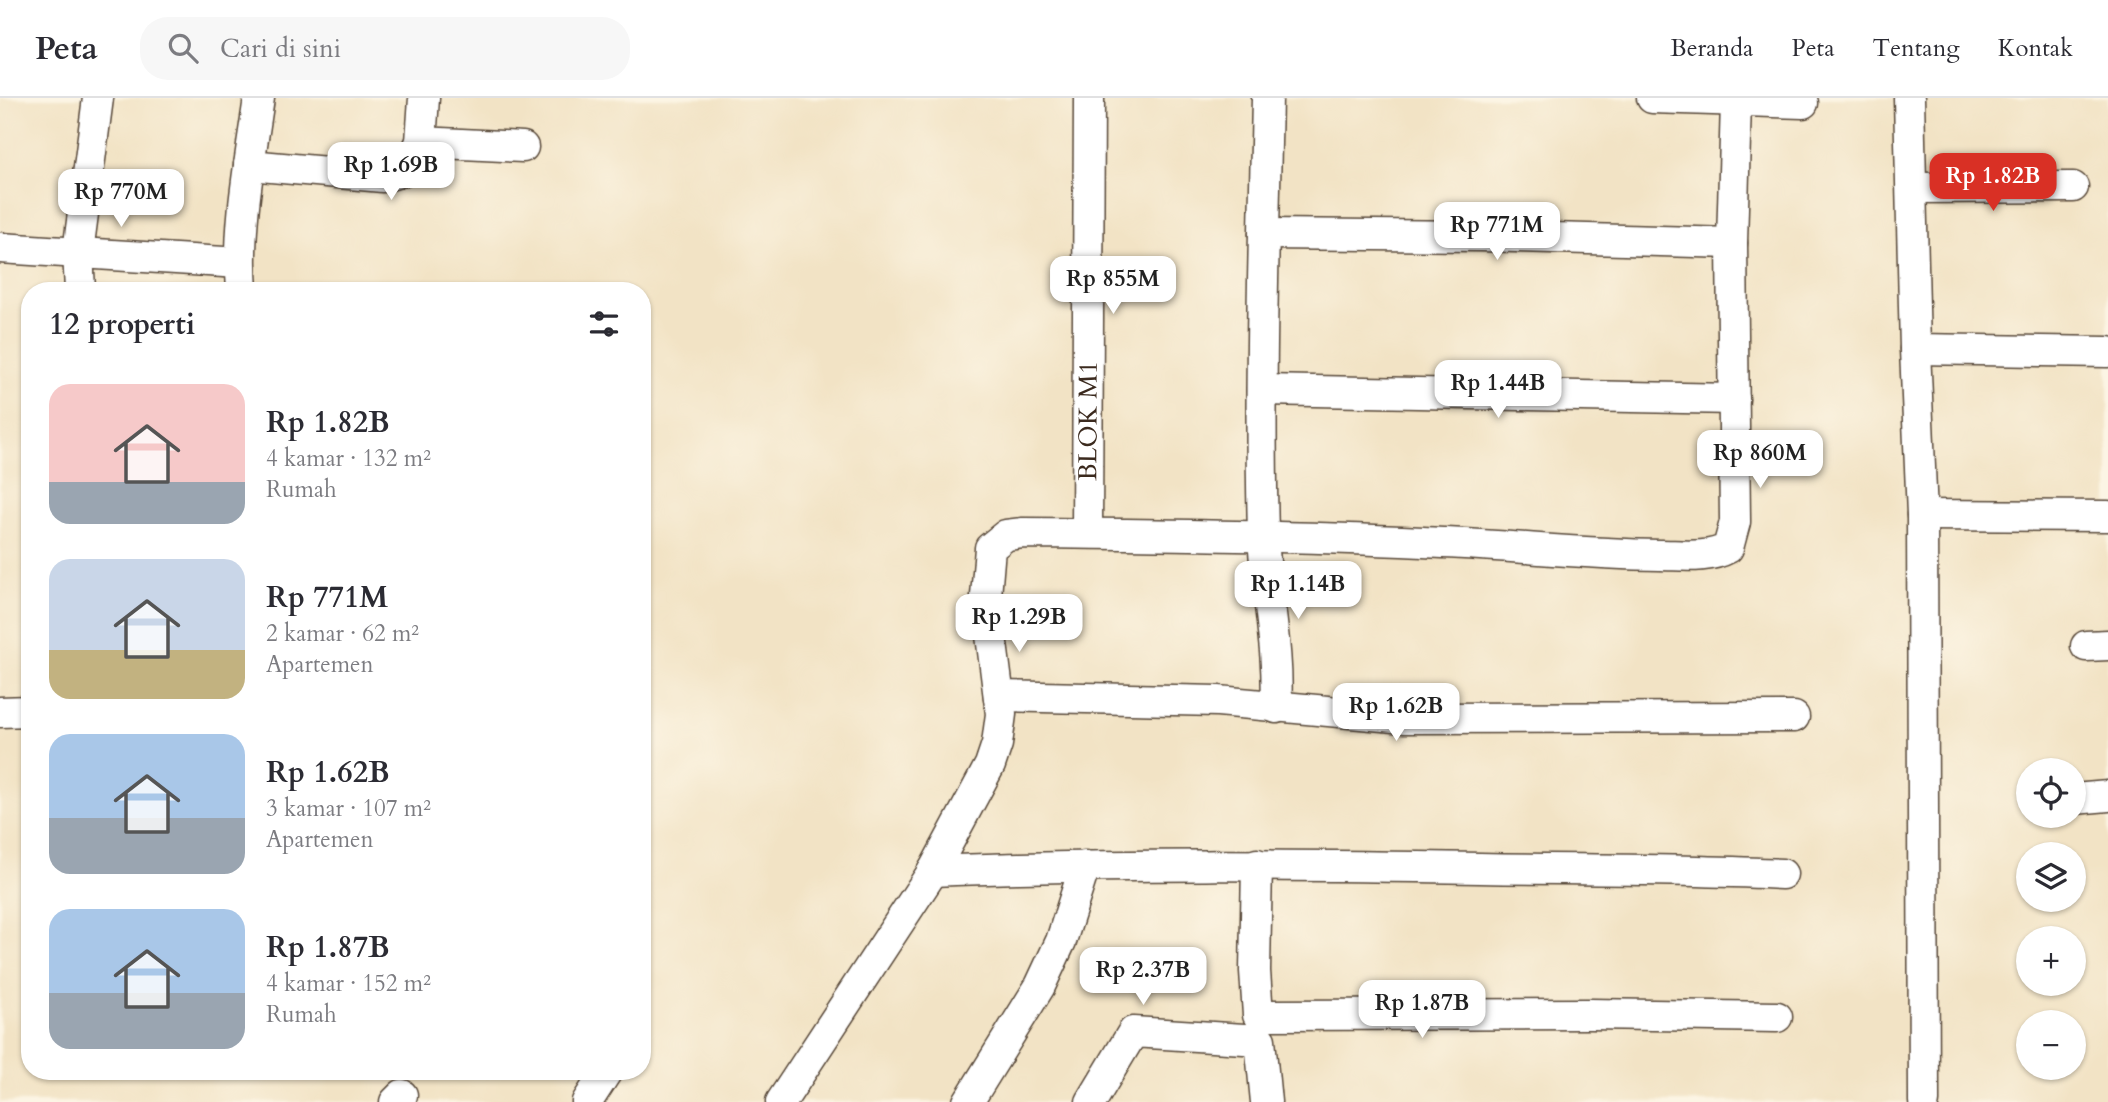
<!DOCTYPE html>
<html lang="id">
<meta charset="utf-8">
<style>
body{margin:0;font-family:Cardo,serif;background:#f7f7f7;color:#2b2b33;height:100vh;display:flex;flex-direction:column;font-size:26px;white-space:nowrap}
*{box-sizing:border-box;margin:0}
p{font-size:23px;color:#7c7c81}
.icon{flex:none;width:38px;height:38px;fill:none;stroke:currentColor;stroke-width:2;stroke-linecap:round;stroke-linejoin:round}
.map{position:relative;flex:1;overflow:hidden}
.panel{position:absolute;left:21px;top:184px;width:630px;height:798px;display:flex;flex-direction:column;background:#fff;border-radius:28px;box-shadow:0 2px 5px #0004}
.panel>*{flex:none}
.buttons{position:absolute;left:2016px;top:660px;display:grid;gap:14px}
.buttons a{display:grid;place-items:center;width:70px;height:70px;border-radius:50%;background:#fff;box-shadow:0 2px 5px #0004;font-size:35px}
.price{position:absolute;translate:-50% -60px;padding:0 16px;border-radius:14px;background:#fff;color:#222;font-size:23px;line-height:46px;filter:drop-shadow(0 2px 4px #0008)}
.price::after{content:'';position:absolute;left:50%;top:42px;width:21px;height:16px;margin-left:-10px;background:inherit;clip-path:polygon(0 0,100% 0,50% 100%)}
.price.selected{background:#d93025;color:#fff}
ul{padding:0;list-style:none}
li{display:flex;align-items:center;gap:21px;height:175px;padding:0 28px}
li span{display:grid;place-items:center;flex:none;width:196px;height:140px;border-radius:21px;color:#555}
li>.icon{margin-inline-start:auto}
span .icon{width:84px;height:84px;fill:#fffc;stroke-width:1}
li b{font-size:30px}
h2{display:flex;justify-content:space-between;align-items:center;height:84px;padding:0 28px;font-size:30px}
header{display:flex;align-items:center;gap:42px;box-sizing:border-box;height:98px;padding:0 35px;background:#fff;border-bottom:2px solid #e1e1e2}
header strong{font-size:33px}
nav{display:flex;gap:38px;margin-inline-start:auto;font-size:24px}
.search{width:490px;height:63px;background:#f7f7f7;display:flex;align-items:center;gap:18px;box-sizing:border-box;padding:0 24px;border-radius:28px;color:#7c7c81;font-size:26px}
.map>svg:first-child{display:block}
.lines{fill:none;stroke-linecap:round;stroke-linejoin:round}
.street-casing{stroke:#564637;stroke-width:33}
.street{stroke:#fff;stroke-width:30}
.labels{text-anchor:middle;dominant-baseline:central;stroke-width:5;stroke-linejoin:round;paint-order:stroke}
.street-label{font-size:26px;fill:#3b2a1e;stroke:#fcf5e5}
</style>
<header>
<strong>Peta</strong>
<div class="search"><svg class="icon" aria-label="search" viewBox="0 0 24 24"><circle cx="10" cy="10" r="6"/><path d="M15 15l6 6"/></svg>Cari di sini</div>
<nav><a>Beranda</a><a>Peta</a><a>Tentang</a><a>Kontak</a></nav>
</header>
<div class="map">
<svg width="2108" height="1004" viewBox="0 0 2108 1004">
<rect width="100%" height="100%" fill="#fcf5e5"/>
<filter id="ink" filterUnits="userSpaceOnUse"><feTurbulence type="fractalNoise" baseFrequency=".0143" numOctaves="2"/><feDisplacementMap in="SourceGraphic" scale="14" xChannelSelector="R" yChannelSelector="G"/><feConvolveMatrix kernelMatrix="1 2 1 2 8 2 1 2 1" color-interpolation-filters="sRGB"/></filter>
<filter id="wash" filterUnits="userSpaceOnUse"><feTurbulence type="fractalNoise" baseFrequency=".00686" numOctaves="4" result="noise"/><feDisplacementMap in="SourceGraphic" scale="28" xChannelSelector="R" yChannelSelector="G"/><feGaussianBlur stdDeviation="1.57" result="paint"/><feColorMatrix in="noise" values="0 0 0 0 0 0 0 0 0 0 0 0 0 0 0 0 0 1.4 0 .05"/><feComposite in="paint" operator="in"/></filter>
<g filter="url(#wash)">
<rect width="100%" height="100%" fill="#f2e3c5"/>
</g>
<g filter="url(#ink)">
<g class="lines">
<!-- street casing -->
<g class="street-casing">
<g id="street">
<path d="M 1267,0 C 1264,145 1259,290 1263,435 C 1265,494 1280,551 1276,610"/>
<polyline points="1652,0 1803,5"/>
<polyline points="1909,0 1915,251 1922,417 1924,1004"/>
<polyline points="421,44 424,0"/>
<polyline points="249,67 383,79 406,72 421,44 523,49"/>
<polyline points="1912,90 2073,89"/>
<polyline points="1264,136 1480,138 1732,145"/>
<polyline points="0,150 240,165"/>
<polyline points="80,192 78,154 98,0"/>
<path d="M 242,192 C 237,129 250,63 259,0"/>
<polyline points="1915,251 2108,254"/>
<polyline points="1262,292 1734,301"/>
<polyline points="1922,417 2108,418"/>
<path id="s1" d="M 1087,435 L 1089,0"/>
<polyline points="2086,548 2108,547"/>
<polyline points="999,598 1218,603 1405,620 1794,619"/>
<polyline points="0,614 30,613"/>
<polyline points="2074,701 2108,698"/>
<polyline points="1257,766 1255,873 1258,917 1591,916 1777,919"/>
<path d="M 933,773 C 1115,765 1297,767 1480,770 C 1581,772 1681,771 1782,776"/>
<polyline points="395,1004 402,997"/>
<polyline points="587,1004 607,973"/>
<path d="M 781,1004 L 933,773 L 990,667 L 997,646 L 1001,616 L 986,498 L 990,450 L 1006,437 L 1023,435 C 1163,436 1303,438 1443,445 C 1515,448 1587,456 1660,457 C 1681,457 1708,461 1728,450 L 1735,424 L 1732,145 L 1736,4"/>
<polyline points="968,1004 1040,888 1061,843 1085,768"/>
<polyline points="1091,1004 1133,934 1260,942 1266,1004"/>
</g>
</g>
<!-- street -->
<use href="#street" class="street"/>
</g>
</g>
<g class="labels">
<!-- street labels -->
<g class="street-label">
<text stroke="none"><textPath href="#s1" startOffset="112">BLOK M1</textPath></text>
</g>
</g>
</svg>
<div class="buttons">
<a><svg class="icon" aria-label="locate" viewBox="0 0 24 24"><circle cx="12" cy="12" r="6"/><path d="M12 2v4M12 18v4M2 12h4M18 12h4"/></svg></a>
<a><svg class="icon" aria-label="layers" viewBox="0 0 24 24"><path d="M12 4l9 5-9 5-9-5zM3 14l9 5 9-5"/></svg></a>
<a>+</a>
<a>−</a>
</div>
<b class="price" style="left:391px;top:104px">Rp 1.69B</b>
<b class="price selected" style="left:1993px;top:115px">Rp 1.82B</b>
<b class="price" style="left:121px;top:131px">Rp 770M</b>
<b class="price" style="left:1497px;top:164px">Rp 771M</b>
<b class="price" style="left:1113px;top:218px">Rp 855M</b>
<b class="price" style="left:1498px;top:322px">Rp 1.44B</b>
<b class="price" style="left:1760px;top:392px">Rp 860M</b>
<b class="price" style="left:1298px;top:523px">Rp 1.14B</b>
<b class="price" style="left:1019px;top:556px">Rp 1.29B</b>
<b class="price" style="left:1396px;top:645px">Rp 1.62B</b>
<b class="price" style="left:1143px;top:909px">Rp 2.37B</b>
<b class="price" style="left:1422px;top:942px">Rp 1.87B</b>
<section class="panel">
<h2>12 properti<svg class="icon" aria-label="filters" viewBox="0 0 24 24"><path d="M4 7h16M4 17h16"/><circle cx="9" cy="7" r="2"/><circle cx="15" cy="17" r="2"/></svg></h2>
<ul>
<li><span style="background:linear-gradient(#f6c9c9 70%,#9aa5b1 0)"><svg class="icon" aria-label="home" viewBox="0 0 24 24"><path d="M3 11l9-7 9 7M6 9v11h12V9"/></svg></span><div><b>Rp 1.82B</b><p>4 kamar · 132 m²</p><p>Rumah</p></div></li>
<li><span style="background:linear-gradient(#c9d6e8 65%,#c2b280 0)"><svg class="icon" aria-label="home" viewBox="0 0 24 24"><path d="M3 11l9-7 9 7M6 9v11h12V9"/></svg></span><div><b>Rp 771M</b><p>2 kamar · 62 m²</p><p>Apartemen</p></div></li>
<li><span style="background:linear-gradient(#a9c7e8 60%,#9aa5b1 0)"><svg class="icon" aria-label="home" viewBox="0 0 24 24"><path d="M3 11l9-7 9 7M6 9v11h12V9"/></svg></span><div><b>Rp 1.62B</b><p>3 kamar · 107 m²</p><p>Apartemen</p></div></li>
<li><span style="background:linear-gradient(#a9c7e8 60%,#9aa5b1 0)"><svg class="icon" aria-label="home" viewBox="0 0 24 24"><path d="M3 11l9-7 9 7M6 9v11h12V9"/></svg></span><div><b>Rp 1.87B</b><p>4 kamar · 152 m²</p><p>Rumah</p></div></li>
</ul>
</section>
</div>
